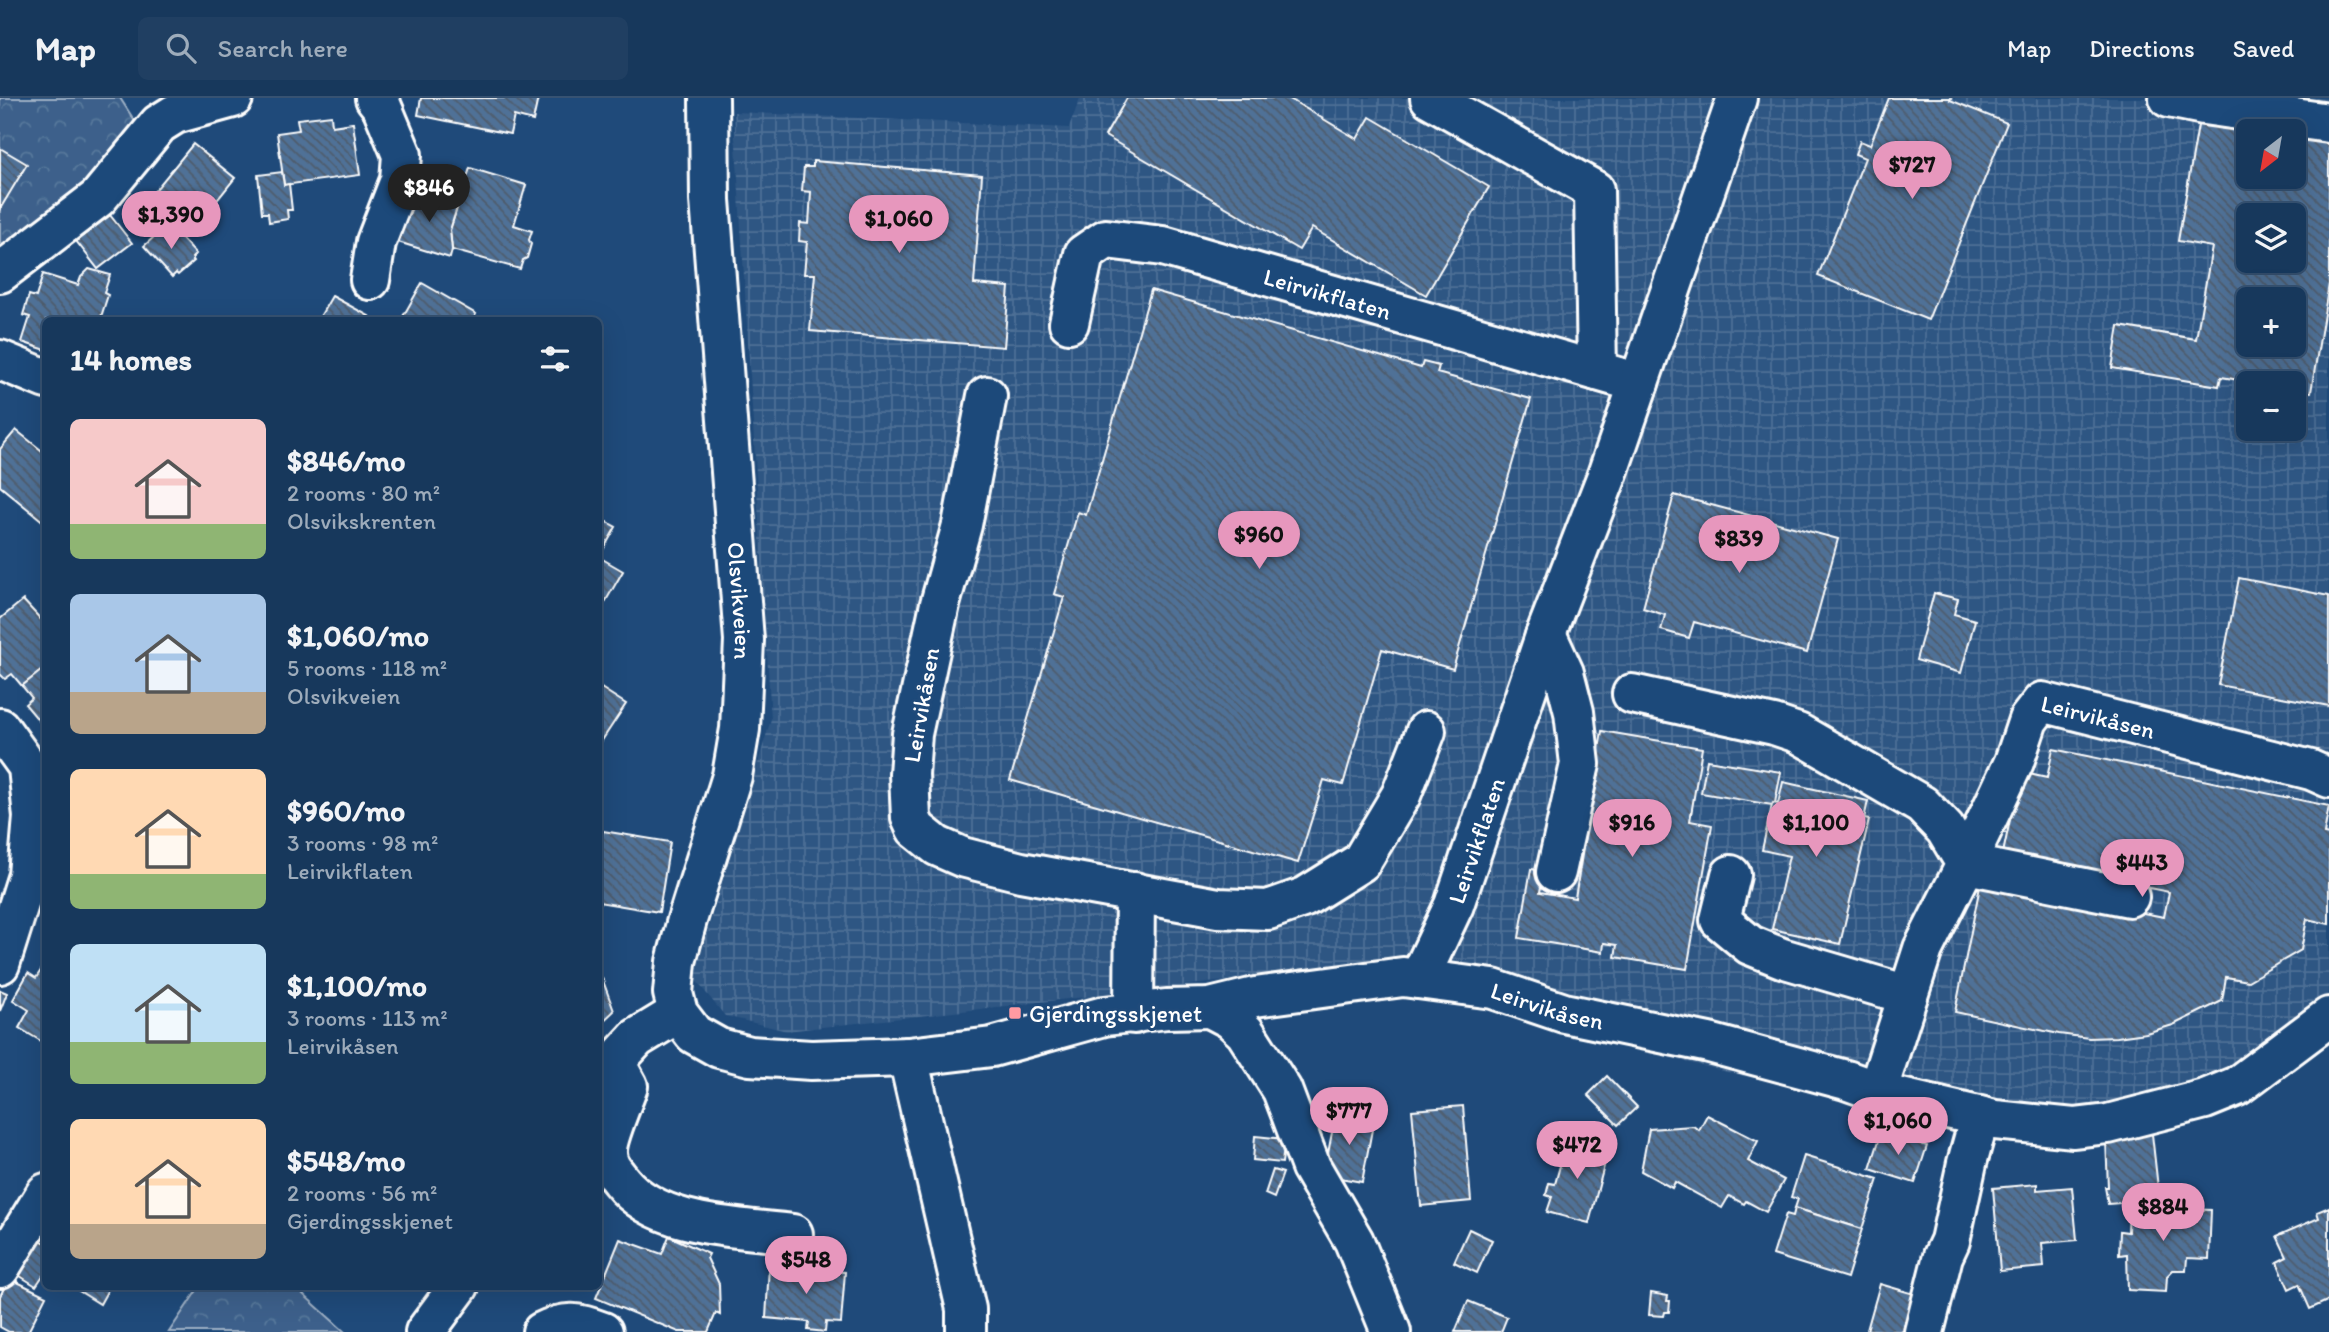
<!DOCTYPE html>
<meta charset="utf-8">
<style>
body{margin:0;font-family:Itim,sans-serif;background:#203f62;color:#f1f3f6;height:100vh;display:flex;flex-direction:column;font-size:26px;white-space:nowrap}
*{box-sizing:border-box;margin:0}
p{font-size:23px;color:#9eacbb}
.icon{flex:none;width:38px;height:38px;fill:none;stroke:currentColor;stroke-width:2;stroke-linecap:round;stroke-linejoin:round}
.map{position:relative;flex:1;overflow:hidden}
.side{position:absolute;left:42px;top:219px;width:560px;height:973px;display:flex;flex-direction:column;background:#17385c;border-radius:10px;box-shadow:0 7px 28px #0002,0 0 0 2px #365272}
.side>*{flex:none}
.needle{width:46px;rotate:211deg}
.controls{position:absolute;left:2236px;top:21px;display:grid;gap:14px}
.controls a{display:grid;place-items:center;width:70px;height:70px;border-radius:10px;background:#17385c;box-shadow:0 7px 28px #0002,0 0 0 2px #365272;font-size:35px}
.price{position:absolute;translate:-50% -60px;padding:0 16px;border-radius:24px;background:#e797bd;color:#111;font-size:23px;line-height:46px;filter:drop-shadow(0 2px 4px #0008)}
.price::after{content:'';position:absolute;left:50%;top:42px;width:21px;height:16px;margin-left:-10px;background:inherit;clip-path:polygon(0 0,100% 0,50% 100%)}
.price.current{background:#222;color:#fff}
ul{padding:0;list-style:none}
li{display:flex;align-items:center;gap:21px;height:175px;padding:0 28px}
li span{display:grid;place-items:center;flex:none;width:196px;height:140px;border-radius:10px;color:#555}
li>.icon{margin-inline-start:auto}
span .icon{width:84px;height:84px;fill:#fffc;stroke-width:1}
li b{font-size:30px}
h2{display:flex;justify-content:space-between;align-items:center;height:84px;padding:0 28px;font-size:30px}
header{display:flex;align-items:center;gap:42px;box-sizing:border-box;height:98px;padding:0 35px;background:#17385c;border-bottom:2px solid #365272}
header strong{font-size:33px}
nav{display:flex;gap:38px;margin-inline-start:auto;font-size:24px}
.search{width:490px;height:63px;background:#203f62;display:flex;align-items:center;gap:18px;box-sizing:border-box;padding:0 24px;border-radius:10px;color:#9eacbb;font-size:26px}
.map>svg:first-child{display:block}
.industrial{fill:url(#industrial-grid);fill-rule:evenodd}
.forest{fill:url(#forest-crowns);stroke:#9eb0c5;stroke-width:2}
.building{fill:url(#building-back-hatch);stroke:#fff;stroke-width:2;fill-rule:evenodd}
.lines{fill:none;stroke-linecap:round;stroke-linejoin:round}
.minor-casing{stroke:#fff;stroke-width:44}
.major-casing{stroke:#fff;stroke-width:44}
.minor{stroke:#1f4a7a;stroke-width:38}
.major{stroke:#1f4a7a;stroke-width:38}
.poi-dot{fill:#ff9aa2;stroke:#1f4a7a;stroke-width:2.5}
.labels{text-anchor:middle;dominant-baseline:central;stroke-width:6;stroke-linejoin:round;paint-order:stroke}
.street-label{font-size:24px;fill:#fff;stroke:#1f4a7a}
.poi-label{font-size:24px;fill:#fff;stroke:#1f4a7a;text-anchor:start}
</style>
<header>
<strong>Map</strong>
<div class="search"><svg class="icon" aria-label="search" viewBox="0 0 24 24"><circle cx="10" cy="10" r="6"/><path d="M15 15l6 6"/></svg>Search here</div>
<nav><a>Map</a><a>Directions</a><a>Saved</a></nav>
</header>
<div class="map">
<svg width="2329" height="1234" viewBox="0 0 2329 1234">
<defs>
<pattern id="industrial-grid" width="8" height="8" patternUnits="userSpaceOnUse" patternTransform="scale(1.75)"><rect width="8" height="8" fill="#2e5683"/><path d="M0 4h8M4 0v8" fill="none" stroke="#4d6f96"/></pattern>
<pattern id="forest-crowns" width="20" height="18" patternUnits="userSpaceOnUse" patternTransform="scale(1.75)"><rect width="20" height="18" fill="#3c618b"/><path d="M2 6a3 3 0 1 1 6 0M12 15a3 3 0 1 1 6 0" fill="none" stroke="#59799c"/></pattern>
<pattern id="building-back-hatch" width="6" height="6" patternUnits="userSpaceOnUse" patternTransform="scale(1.75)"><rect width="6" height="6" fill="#507197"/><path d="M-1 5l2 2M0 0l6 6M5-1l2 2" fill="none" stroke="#4e5b6a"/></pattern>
</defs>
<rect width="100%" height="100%" fill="#1f4a7a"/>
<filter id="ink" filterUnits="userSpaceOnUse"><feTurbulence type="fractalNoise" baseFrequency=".0143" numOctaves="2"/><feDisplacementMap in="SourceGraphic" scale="14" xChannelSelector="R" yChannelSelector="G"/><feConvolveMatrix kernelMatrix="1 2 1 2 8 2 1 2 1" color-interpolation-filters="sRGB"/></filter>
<g filter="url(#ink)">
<!-- industrial -->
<path class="industrial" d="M 1080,0 L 2329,0 L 2329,923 L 2195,1002 L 1951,1025 L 1693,966 L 1483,905 L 1383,865 L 787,933 L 725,918 L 694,880 L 771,621 L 734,14 L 1069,30 ZM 2249,33 L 2294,33 L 2294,79 L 2249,79 ZM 2249,117 L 2294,117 L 2294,163 L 2249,163 ZM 2249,201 L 2294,201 L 2294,247 L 2249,247 ZM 2249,285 L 2294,285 L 2294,331 L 2249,331 Z"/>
<!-- forest -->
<g class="forest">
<polygon points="0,0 120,0 145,39 0,168"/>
<polygon points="200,1188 294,1188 345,1234 169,1234"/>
</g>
<!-- building -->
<g class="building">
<polygon points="421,0 538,0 533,23 514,18 510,36 418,17"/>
<polygon points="1127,0 1288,0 1357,41 1370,19 1489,89 1426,197 1312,130 1299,152 1105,38"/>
<polygon points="1889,0 1951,0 1950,2 2007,25 1928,222 1818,178 1865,60 1855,56 1860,43 1870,47"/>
<path d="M 2200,16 L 2329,38 L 2329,186 L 2311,294 L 2294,292 L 2294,285 L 2257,285 L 2221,279 L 2219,288 L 2112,270 L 2119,228 L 2196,241 L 2212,149 L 2178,143 ZM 2249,33 L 2294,33 L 2294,79 L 2249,79 ZM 2249,117 L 2294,117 L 2294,163 L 2249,163 ZM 2249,201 L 2294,201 L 2294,247 L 2249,247 Z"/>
<polygon points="331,17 332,28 353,25 360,77 284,87 277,35 299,32 297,21"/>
<polygon points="193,46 235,80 190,136 148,101"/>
<polygon points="0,50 27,66 0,111"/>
<polygon points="813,63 982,77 974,186 1009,189 1004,249 810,233 815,176 804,176 807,144 799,143 800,125 809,126 811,94 802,93 804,69 813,69"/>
<polygon points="470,70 526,87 514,127 532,133 529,142 531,146 527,160 523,162 520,171 452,152 450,132"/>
<polygon points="282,74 284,87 289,86 292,112 287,112 288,121 269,124 268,115 262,115 258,77"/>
<polygon points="414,93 458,106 450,132 452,152 450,160 398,144"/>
<polygon points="110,117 132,145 98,171 76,143"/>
<polygon points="168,126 196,156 192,160 194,163 178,177 176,175 172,179 144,148"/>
<polygon points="89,171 110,177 104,195 108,197 100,222 46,222 46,252 22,244 30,219 23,217 29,197 36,199 43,176 78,187 81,179"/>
<polygon points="422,185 476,216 473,222 401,222"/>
<polygon points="1151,192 1421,270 1423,264 1439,268 1437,275 1531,301 1453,571 1382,551 1343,687 1324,682 1298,765 1010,682 1064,499 1054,496 1078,414 1086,417"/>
<polygon points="332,198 369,218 366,222 318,222"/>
<polygon points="16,332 46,356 46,426 0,388 0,351"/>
<polygon points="1674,397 1838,441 1807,555 1694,524 1689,540 1661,532 1665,517 1643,510"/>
<polygon points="598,419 616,429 599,459 623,473 600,513 598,512"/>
<polygon points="2239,480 2329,498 2329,608 2218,587"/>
<polygon points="1934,495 1958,501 1954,516 1975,522 1961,575 1916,562"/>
<polygon points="23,502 46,527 46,569 22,588 12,576 5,581 0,576 0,521"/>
<polygon points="46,569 46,630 45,630 25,606 32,600 22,588"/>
<polygon points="598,588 626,606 599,647 598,647"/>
<polygon points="1602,633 1702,650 1690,723 1712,727 1687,871 1615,859 1617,847 1604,845 1603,854 1519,840 1531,771 1544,773 1540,794 1575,800"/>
<polygon points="2053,651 2329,708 2324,736 2329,737 2329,826 2307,821 2301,852 2248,883 2226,879 2222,903 2173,927 2146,935 2117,939 2089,940 2059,936 1955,914 1981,783 2164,819 2169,794 2002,760 2020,674 2047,680"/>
<polygon points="1707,662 1781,674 1775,705 1772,707 1701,695"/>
<polygon points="1783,684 1868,703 1864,721 1869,722 1840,846 1772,831 1789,758 1762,752 1772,707 1773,705 1778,706"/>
<polygon points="603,733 670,744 659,814 598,804 598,737 602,737"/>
<polygon points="45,866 46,867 46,946 19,930 29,912 13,902 28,875 36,880"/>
<polygon points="602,880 614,913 598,928 598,881"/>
<polygon points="0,892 7,895 0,913"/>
<polygon points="1607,978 1637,1009 1618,1027 1588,997"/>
<polygon points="1463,1008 1471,1103 1421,1108 1412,1012"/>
<polygon points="1336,1013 1374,1021 1362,1084 1324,1077"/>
<polygon points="1707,1017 1758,1043 1748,1063 1784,1082 1766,1114 1746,1103 1744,1106 1729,1098 1722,1110 1675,1084 1672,1090 1641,1073 1649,1031 1693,1028 1699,1032"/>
<polygon points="1882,1033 1927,1048 1915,1085 1870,1071"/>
<polygon points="1577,1036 1588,1039 1586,1047 1608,1053 1589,1125 1547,1114 1552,1099 1546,1097 1549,1085 1555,1086 1567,1042 1575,1044"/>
<polygon points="2152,1036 2158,1090 2132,1093 2133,1104 2108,1106 2105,1089 2108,1089 2106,1042"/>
<polygon points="1255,1038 1285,1041 1282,1065 1253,1062"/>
<polygon points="1804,1058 1878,1081 1862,1131 1795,1110 1798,1101 1791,1099"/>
<polygon points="1273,1072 1283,1075 1274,1100 1265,1096"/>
<polygon points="2037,1086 2037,1092 2072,1089 2077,1142 2042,1145 2044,1169 2000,1173 1993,1090"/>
<polygon points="2141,1103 2172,1105 2171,1110 2211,1112 2209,1161 2187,1160 2186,1172 2173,1172 2167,1178 2166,1194 2128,1192 2127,1156 2119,1157 2120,1133 2128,1134 2129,1108 2140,1109"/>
<polygon points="2329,1109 2329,1202 2310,1211 2299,1186 2289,1191 2277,1164 2287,1159 2277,1138 2319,1120 2317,1114"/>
<polygon points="1795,1110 1862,1131 1847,1180 1773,1157 1786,1116 1793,1118"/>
<polygon points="1469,1131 1492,1142 1477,1175 1454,1164"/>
<polygon points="33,1138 46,1145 46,1173 36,1188 12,1173"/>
<polygon points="669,1138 709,1156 707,1160 719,1186 720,1217 716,1215 708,1234 679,1234 596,1200 620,1141 662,1156"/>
<polygon points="769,1168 845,1174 841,1225 826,1224 825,1234 808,1232 809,1224 766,1220"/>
<polygon points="9,1180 46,1198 28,1234 9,1234 0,1229 0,1198"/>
<polygon points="1880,1186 1921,1198 1910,1234 1867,1232"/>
<polygon points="71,1188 110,1188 100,1206"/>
<polygon points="1651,1195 1668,1198 1667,1203 1670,1203 1669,1214 1665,1214 1664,1218 1649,1217"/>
<polygon points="1468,1203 1507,1219 1501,1234 1455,1234"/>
</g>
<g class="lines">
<!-- minor casing -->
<g class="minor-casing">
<g id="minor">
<polyline points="1430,0 1594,92 1597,273"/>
<polyline points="2169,0 2204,7 2329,25"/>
<polyline points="0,175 98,100 159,26 175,16 233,0"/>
<polyline points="370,182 376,144 400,82 402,57 382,9 375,0"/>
<path id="s1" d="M 1069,225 L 1084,156 L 1106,141 L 1163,148 L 1639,285"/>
<polyline points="0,262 46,281"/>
<polyline points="987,298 962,427 940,506 912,636 909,676 911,720 916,731 937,748 962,759 1021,774 1218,810 1268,812 1305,799 1361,764 1401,697 1426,633"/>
<polyline points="1545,538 1548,540 1564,575 1574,614 1580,666 1556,774"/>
<polyline points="1632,596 1774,627 1798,635 1922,707 1945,731 1966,766 1923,851 1877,994"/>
<polyline points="0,630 28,669 33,719 28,777 0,866"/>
<polyline points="1731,777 1720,822 1750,847 1782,860 1908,897"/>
<path id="s2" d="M 2129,799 L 1966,766 L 2014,664 L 2028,622 L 2042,604 L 2311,672 L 2329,680"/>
<path id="s3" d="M 1419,881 L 1454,807 L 1545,538 L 1606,380 L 1737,0"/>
<polyline points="1210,910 1231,921 1245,934 1282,992 1311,1069 1354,1143 1391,1234"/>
<polyline points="1134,916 1135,794"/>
<polyline points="908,959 966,1211 966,1234"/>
<path d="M 615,964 L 628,988 C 623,1003 606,1041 607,1055 C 607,1067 614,1074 621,1083 C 658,1130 739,1129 793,1136"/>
<polyline points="601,985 615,964 637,940 678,915"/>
<polyline points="0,1170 46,1095"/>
<polyline points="425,1234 459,1188"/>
<path d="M 542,1234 C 566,1222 578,1224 603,1234"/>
<polyline points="1924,1234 1943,1158 1950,1143 1967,1065 1980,1018"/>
</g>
</g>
<!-- major casing -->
<g class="major-casing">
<g id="major">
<path id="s4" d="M 709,0 L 710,102 L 744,542 L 740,631 L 732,678 L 687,822 L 676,864 L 673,895 L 678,915 L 694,936 L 719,950 L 750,958 L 811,962 L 908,959 L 992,949 L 1104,918 L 1167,911 L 1210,910 L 1255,899 L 1403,879 L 1493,891 L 1564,915 L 1709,945 L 1846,982 L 1888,997 L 1995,1022 L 2074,1030 L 2108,1026 L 2205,1001 L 2237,988 L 2329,919"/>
</g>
</g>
<!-- minor -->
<use href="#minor" class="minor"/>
<!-- major -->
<use href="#major" class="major"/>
</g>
</g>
<!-- markers -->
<rect class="poi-dot" x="1008" y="908" width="14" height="14" rx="3.5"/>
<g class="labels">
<!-- street labels -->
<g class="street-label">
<text stroke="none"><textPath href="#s1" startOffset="326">Leirvikflaten</textPath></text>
<text stroke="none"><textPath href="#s4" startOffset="504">Olsvikveien</textPath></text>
<text transform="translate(921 607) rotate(-80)">Leirvikåsen</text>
<text stroke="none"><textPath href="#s2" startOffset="404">Leirvikåsen</textPath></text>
<text stroke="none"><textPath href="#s3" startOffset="150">Leirvikflaten</textPath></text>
<text stroke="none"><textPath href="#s4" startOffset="1822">Leirvikåsen</textPath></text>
</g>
<!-- poi labels -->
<g class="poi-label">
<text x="1029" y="915">Gjerdingsskjenet</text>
</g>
</g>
</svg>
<div class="controls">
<a><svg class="needle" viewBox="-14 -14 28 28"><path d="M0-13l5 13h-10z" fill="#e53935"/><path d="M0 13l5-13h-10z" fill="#9eacbb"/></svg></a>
<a><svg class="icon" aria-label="layers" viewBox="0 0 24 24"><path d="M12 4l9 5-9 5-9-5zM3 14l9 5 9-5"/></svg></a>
<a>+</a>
<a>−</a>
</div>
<b class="price" style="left:1912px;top:103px">$727</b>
<b class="price current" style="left:429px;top:126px">$846</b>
<b class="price" style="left:171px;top:153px">$1,390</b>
<b class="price" style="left:899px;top:157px">$1,060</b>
<b class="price" style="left:1259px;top:473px">$960</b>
<b class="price" style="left:1739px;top:477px">$839</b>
<b class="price" style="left:1632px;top:761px">$916</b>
<b class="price" style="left:1816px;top:761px">$1,100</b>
<b class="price" style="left:2142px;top:801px">$443</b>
<b class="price" style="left:1349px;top:1049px">$777</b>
<b class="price" style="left:1898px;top:1059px">$1,060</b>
<b class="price" style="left:1577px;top:1083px">$472</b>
<b class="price" style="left:2163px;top:1145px">$884</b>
<b class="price" style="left:806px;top:1198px">$548</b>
<section class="side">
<h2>14 homes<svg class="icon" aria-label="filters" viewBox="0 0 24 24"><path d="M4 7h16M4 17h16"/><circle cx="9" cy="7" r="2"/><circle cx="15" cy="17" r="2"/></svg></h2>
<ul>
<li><span style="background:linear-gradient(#f6c9c9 75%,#8fb573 0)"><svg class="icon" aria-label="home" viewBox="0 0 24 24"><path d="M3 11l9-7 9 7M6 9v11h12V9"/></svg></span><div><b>$846/mo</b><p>2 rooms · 80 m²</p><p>Olsvikskrenten</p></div></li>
<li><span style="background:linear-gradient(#a9c7e8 70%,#b9a48a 0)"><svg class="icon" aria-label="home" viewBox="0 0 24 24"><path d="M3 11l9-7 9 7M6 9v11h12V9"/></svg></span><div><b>$1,060/mo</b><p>5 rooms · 118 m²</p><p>Olsvikveien</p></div></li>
<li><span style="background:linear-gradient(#ffd9b3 75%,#8fb573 0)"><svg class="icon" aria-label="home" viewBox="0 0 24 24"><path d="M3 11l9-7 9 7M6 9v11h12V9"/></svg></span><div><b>$960/mo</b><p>3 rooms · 98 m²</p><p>Leirvikflaten</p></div></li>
<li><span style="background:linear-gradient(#bfe0f5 70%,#8fb573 0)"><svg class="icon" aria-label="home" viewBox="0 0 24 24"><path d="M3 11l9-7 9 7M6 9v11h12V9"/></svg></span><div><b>$1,100/mo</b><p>3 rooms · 113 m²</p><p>Leirvikåsen</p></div></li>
<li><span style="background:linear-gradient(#ffd9b3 75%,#b9a48a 0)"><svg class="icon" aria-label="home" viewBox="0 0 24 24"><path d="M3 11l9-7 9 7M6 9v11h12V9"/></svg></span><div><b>$548/mo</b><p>2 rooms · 56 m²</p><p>Gjerdingsskjenet</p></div></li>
</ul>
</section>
</div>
